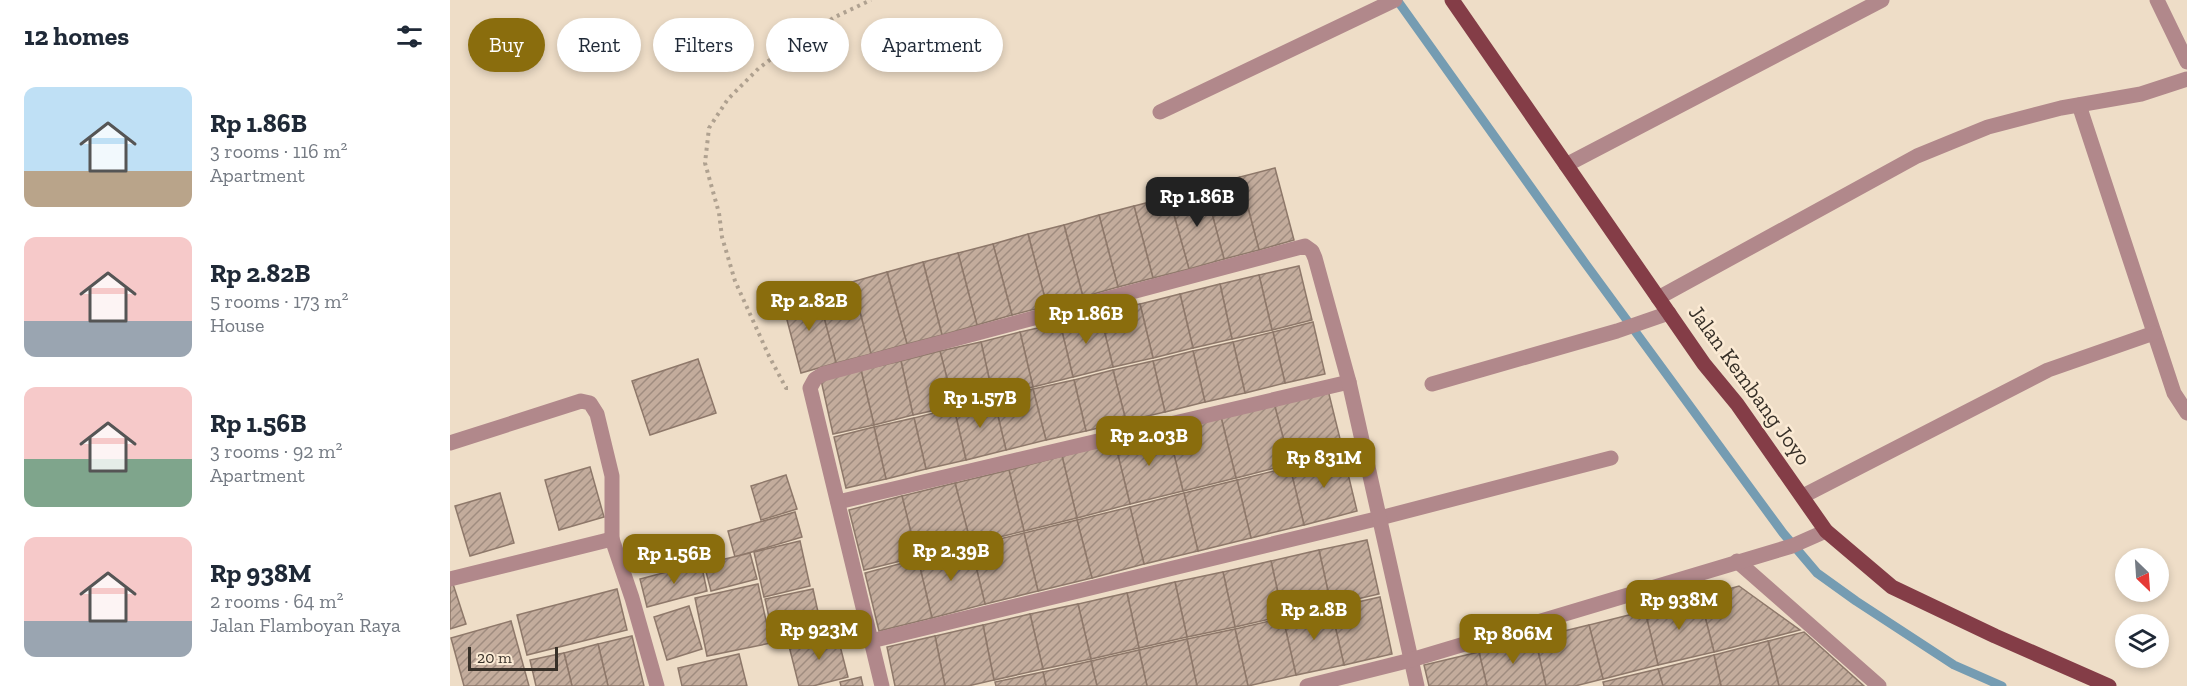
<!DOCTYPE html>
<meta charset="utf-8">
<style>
body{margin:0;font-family:"Zilla Slab",serif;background:#f6f6f7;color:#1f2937;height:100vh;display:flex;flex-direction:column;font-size:22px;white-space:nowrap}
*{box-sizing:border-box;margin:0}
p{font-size:20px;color:#747a83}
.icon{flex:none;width:33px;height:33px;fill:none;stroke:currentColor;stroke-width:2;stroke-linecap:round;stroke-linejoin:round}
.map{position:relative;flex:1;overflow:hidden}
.drawer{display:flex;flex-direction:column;background:#fff;width:450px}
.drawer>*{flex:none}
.guide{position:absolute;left:18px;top:18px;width:570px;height:54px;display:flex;gap:12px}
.needle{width:39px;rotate:155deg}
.buttons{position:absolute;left:1665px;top:548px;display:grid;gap:12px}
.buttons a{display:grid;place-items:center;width:54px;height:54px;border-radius:50%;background:#fff;box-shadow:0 3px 9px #0003;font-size:30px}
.scale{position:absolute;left:18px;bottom:15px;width:90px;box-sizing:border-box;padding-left:6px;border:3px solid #373028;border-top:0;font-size:16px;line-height:21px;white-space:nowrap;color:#373028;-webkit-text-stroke:4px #fbead4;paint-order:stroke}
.price{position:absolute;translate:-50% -51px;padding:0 14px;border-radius:12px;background:#8a6d0d;color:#fff;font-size:20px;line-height:39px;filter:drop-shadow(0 2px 3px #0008)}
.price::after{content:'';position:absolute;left:50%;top:36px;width:18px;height:14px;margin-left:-9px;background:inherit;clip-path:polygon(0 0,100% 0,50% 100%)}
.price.current{background:#222;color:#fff}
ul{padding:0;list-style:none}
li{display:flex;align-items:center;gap:18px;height:150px;padding:0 24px}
li span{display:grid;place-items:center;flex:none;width:168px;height:120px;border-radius:12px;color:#555}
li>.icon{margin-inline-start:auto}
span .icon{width:72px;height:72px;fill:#fffc;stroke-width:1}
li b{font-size:26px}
h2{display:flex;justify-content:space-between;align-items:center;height:72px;padding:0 24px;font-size:26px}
.pill{padding:0 21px;border-radius:27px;background:#fff;box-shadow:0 3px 9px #0003;font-size:21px;line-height:54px}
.pill.current{background:#8a6d0d;color:#fff}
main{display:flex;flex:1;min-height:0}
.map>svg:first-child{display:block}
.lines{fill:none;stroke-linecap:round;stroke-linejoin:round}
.stream{stroke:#759cb2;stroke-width:9}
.building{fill:url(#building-hatch);stroke:#8e786a;stroke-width:1.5}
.path{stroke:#afa190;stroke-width:4;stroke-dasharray:3 4.5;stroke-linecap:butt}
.minor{stroke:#b1888b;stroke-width:15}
.major{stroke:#843d47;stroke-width:15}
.labels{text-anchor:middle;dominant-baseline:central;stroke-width:5;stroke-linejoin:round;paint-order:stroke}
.street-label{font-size:22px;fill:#373028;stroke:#fbead4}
</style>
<main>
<section class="drawer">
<h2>12 homes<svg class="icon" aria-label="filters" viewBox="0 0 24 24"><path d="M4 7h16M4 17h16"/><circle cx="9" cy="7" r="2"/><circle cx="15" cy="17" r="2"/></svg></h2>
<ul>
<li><span style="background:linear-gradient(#bfe0f5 70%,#b9a48a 0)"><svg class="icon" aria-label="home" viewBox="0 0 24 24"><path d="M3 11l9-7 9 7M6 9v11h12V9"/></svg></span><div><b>Rp 1.86B</b><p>3 rooms · 116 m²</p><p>Apartment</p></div></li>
<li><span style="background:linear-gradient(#f6c9c9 70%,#9aa5b1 0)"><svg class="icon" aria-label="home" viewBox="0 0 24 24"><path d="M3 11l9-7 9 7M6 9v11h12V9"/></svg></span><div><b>Rp 2.82B</b><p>5 rooms · 173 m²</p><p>House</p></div></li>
<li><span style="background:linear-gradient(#f6c9c9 60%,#7fa58c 0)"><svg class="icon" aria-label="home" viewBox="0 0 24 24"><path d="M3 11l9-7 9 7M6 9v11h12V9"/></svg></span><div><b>Rp 1.56B</b><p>3 rooms · 92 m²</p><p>Apartment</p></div></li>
<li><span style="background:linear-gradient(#f6c9c9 70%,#9aa5b1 0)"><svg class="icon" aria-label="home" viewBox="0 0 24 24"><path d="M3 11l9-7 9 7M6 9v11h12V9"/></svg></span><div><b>Rp 938M</b><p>2 rooms · 64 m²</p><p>Jalan Flamboyan Raya</p></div></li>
</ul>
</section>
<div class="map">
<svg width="1737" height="686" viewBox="0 0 1737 686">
<defs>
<pattern id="building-hatch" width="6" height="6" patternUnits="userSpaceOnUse" patternTransform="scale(1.5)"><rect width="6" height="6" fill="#c3ac9c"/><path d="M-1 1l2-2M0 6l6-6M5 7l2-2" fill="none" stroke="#9f8c7f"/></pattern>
</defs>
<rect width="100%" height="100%" fill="#eeddc7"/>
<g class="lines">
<!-- stream -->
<polyline class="stream" points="947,0 1135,263 1333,533 1367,573 1406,601 1504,665 1552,686"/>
</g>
<!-- building -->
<g class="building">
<polygon points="825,168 844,240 809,250 790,177"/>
<polygon points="790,177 809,250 774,259 755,187"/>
<polygon points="755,187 774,259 739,269 719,197"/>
<polygon points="719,197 739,269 703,278 684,206"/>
<polygon points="684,206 703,278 668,287 649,215"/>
<polygon points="649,215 668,287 633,297 614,225"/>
<polygon points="614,225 633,297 597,306 578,234"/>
<polygon points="578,234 597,306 562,315 543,244"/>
<polygon points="543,244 562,315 527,325 508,253"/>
<polygon points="508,253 527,325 492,335 473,262"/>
<polygon points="473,262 492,335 457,344 437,272"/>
<polygon points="849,266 862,320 822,330 809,275"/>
<polygon points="437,272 457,344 421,354 402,282"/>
<polygon points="809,275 822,330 782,339 770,284"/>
<polygon points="402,282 421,354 386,363 367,291"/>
<polygon points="770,284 782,339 743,348 730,294"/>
<polygon points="367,291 386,363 351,373 332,301"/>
<polygon points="730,294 743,348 703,358 690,304"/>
<polygon points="690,304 703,358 663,367 650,313"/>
<polygon points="650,313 663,367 623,377 610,323"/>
<polygon points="863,322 875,374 835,383 823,332"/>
<polygon points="610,323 623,377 583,387 570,332"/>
<polygon points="570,332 583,387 543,396 531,342"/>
<polygon points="823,332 835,383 795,393 783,342"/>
<polygon points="531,342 543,396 504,406 490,351"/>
<polygon points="783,342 795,393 755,402 743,351"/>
<polygon points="490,351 504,406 463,415 451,361"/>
<polygon points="743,351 755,402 715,412 703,361"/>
<polygon points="248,359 266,413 200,435 182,381"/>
<polygon points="451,361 463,415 424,425 411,370"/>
<polygon points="703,361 715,412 676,421 663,370"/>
<polygon points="411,370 424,425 383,434 371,380"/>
<polygon points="663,370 676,421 636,431 624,380"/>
<polygon points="624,380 636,431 596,440 583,389"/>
<polygon points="583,389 596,440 556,450 544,399"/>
<polygon points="878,390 893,451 840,464 824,403"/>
<polygon points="544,399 556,450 516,460 504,408"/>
<polygon points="824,403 840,464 786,478 771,417"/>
<polygon points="504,408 516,460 476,469 464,418"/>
<polygon points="771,417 786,478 733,491 718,430"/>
<polygon points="464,418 476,469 436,479 424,427"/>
<polygon points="424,427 436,479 396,488 384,437"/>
<polygon points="718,430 733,491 680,504 665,443"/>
<polygon points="665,443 680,504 627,518 612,456"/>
<polygon points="893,453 907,511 854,525 840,467"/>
<polygon points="612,456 627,518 574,531 559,470"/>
<polygon points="140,467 154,517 109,530 95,480"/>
<polygon points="840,467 854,525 801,538 787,480"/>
<polygon points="559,470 574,531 521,544 505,483"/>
<polygon points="336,475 347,509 311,520 301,486"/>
<polygon points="787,480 801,538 748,551 734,493"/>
<polygon points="505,483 521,544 467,557 452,496"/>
<polygon points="50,493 64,543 20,556 5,506"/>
<polygon points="734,493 748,551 694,564 680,507"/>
<polygon points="452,496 467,557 414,570 399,510"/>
<polygon points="680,507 694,564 642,578 627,520"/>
<polygon points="345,512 352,537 285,557 278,531"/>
<polygon points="627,520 642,578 588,591 574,533"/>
<polygon points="574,533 588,591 535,604 521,546"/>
<polygon points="917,540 929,594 881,605 869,550"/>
<polygon points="350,541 360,586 314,597 304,552"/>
<polygon points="521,546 535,604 482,618 468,559"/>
<polygon points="869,550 881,605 833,616 821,561"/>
<polygon points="300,553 307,579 261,591 254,564"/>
<polygon points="468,559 482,618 429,631 415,573"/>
<polygon points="821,561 833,616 785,627 773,572"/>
<polygon points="251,563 257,591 197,607 190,579"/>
<polygon points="773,572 785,627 737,637 725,582"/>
<polygon points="725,582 737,637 689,648 677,593"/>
<polygon points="3,584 16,624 0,629 0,585"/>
<polygon points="308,584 321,643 257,656 245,598"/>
<polygon points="1289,586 1350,630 1264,652 1250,597"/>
<polygon points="167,589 177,630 77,655 67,615"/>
<polygon points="363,589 373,635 325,645 315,599"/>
<polygon points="677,593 689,648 641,659 628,604"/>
<polygon points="930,597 942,654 894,665 881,608"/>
<polygon points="1250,597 1264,652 1208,665 1195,611"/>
<polygon points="628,604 641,659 593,669 580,614"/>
<polygon points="239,606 252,649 217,660 204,617"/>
<polygon points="881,608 894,665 846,675 833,618"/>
<polygon points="1195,611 1208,665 1153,679 1139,625"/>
<polygon points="580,614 593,669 544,680 533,625"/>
<polygon points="833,618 846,675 798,686 785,629"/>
<polygon points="61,621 79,686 14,686 1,638"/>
<polygon points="533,625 544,680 518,686 495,686 485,636"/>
<polygon points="1139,625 1153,679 1125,686 1096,686 1085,638"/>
<polygon points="785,629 798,686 747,686 737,639"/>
<polygon points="1354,632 1414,686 1329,686 1318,641"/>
<polygon points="387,634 398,677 363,686 349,686 339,646"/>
<polygon points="182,636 194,686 158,686 148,644"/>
<polygon points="485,636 495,686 445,686 437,647"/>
<polygon points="1085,638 1096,686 1037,686 1029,652"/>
<polygon points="737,639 747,686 697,686 689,650"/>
<polygon points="1318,641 1329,686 1271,686 1264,655"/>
<polygon points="148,644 158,686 122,686 114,653"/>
<polygon points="689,650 697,686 647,686 641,661"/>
<polygon points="1029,652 1037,686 979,686 974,665"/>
<polygon points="114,653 122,686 86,686 80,660"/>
<polygon points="289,654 297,686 232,686 228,668"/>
<polygon points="1264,655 1271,686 1213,686 1208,669"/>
<polygon points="641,661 647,686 596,686 593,672"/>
<polygon points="1208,669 1213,686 1154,686 1153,682"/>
<polygon points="593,672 596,686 546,686 545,682"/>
<polygon points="411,677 413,686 391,686 390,682"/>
</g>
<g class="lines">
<!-- path -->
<polyline class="path" points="338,388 336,388 319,356 285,281 272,237 269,213 255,163 259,128 278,99 309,68 341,44 385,17 421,0"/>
<!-- minor -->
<g class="minor">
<polyline points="1707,0 1737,62"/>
<polyline points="1629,105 1724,393 1737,413"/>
<polyline points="710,112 945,0"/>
<polyline points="1116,165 1432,0"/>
<polyline points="1208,298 1467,156 1538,127 1611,108 1691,94 1737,79"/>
<polyline points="982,384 1167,331 1219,313"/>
<polyline points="0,443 131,401 140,403 147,414 162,476 162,539"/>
<polyline points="1353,496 1598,370 1704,333"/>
<polyline points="388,502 899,382"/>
<polyline points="1287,561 1429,686"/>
<polyline points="0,579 162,539 182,598 207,686"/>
<polyline points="421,641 930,518 1161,458"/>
<polyline points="432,686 360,388 365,379 373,374 855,246 862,251 865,258 899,382 967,686"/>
<polyline points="857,686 961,660 1342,546 1376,531"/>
</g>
<!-- major -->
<polyline class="major" points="1002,0 1254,364 1287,404 1376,531 1442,587 1545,636 1659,686"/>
</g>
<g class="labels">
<!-- street labels -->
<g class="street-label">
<text transform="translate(1300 385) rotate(54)">Jalan Kembang Joyo</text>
</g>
</g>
</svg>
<div class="buttons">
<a><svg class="needle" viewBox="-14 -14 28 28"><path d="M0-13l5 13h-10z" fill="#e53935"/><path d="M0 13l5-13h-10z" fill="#747a83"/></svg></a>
<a><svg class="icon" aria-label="layers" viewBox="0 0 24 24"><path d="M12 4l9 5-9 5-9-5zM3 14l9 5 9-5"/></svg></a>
</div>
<div class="scale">20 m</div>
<b class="price current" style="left:747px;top:228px">Rp 1.86B</b>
<b class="price" style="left:359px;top:332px">Rp 2.82B</b>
<b class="price" style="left:636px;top:345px">Rp 1.86B</b>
<b class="price" style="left:530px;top:429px">Rp 1.57B</b>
<b class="price" style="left:699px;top:467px">Rp 2.03B</b>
<b class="price" style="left:874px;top:489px">Rp 831M</b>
<b class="price" style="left:501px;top:582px">Rp 2.39B</b>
<b class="price" style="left:224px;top:585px">Rp 1.56B</b>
<b class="price" style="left:1229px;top:631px">Rp 938M</b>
<b class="price" style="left:864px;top:641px">Rp 2.8B</b>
<b class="price" style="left:369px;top:661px">Rp 923M</b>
<b class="price" style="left:1063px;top:665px">Rp 806M</b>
<div class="guide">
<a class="pill current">Buy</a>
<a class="pill">Rent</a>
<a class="pill">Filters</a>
<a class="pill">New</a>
<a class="pill">Apartment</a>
</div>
</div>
</main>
